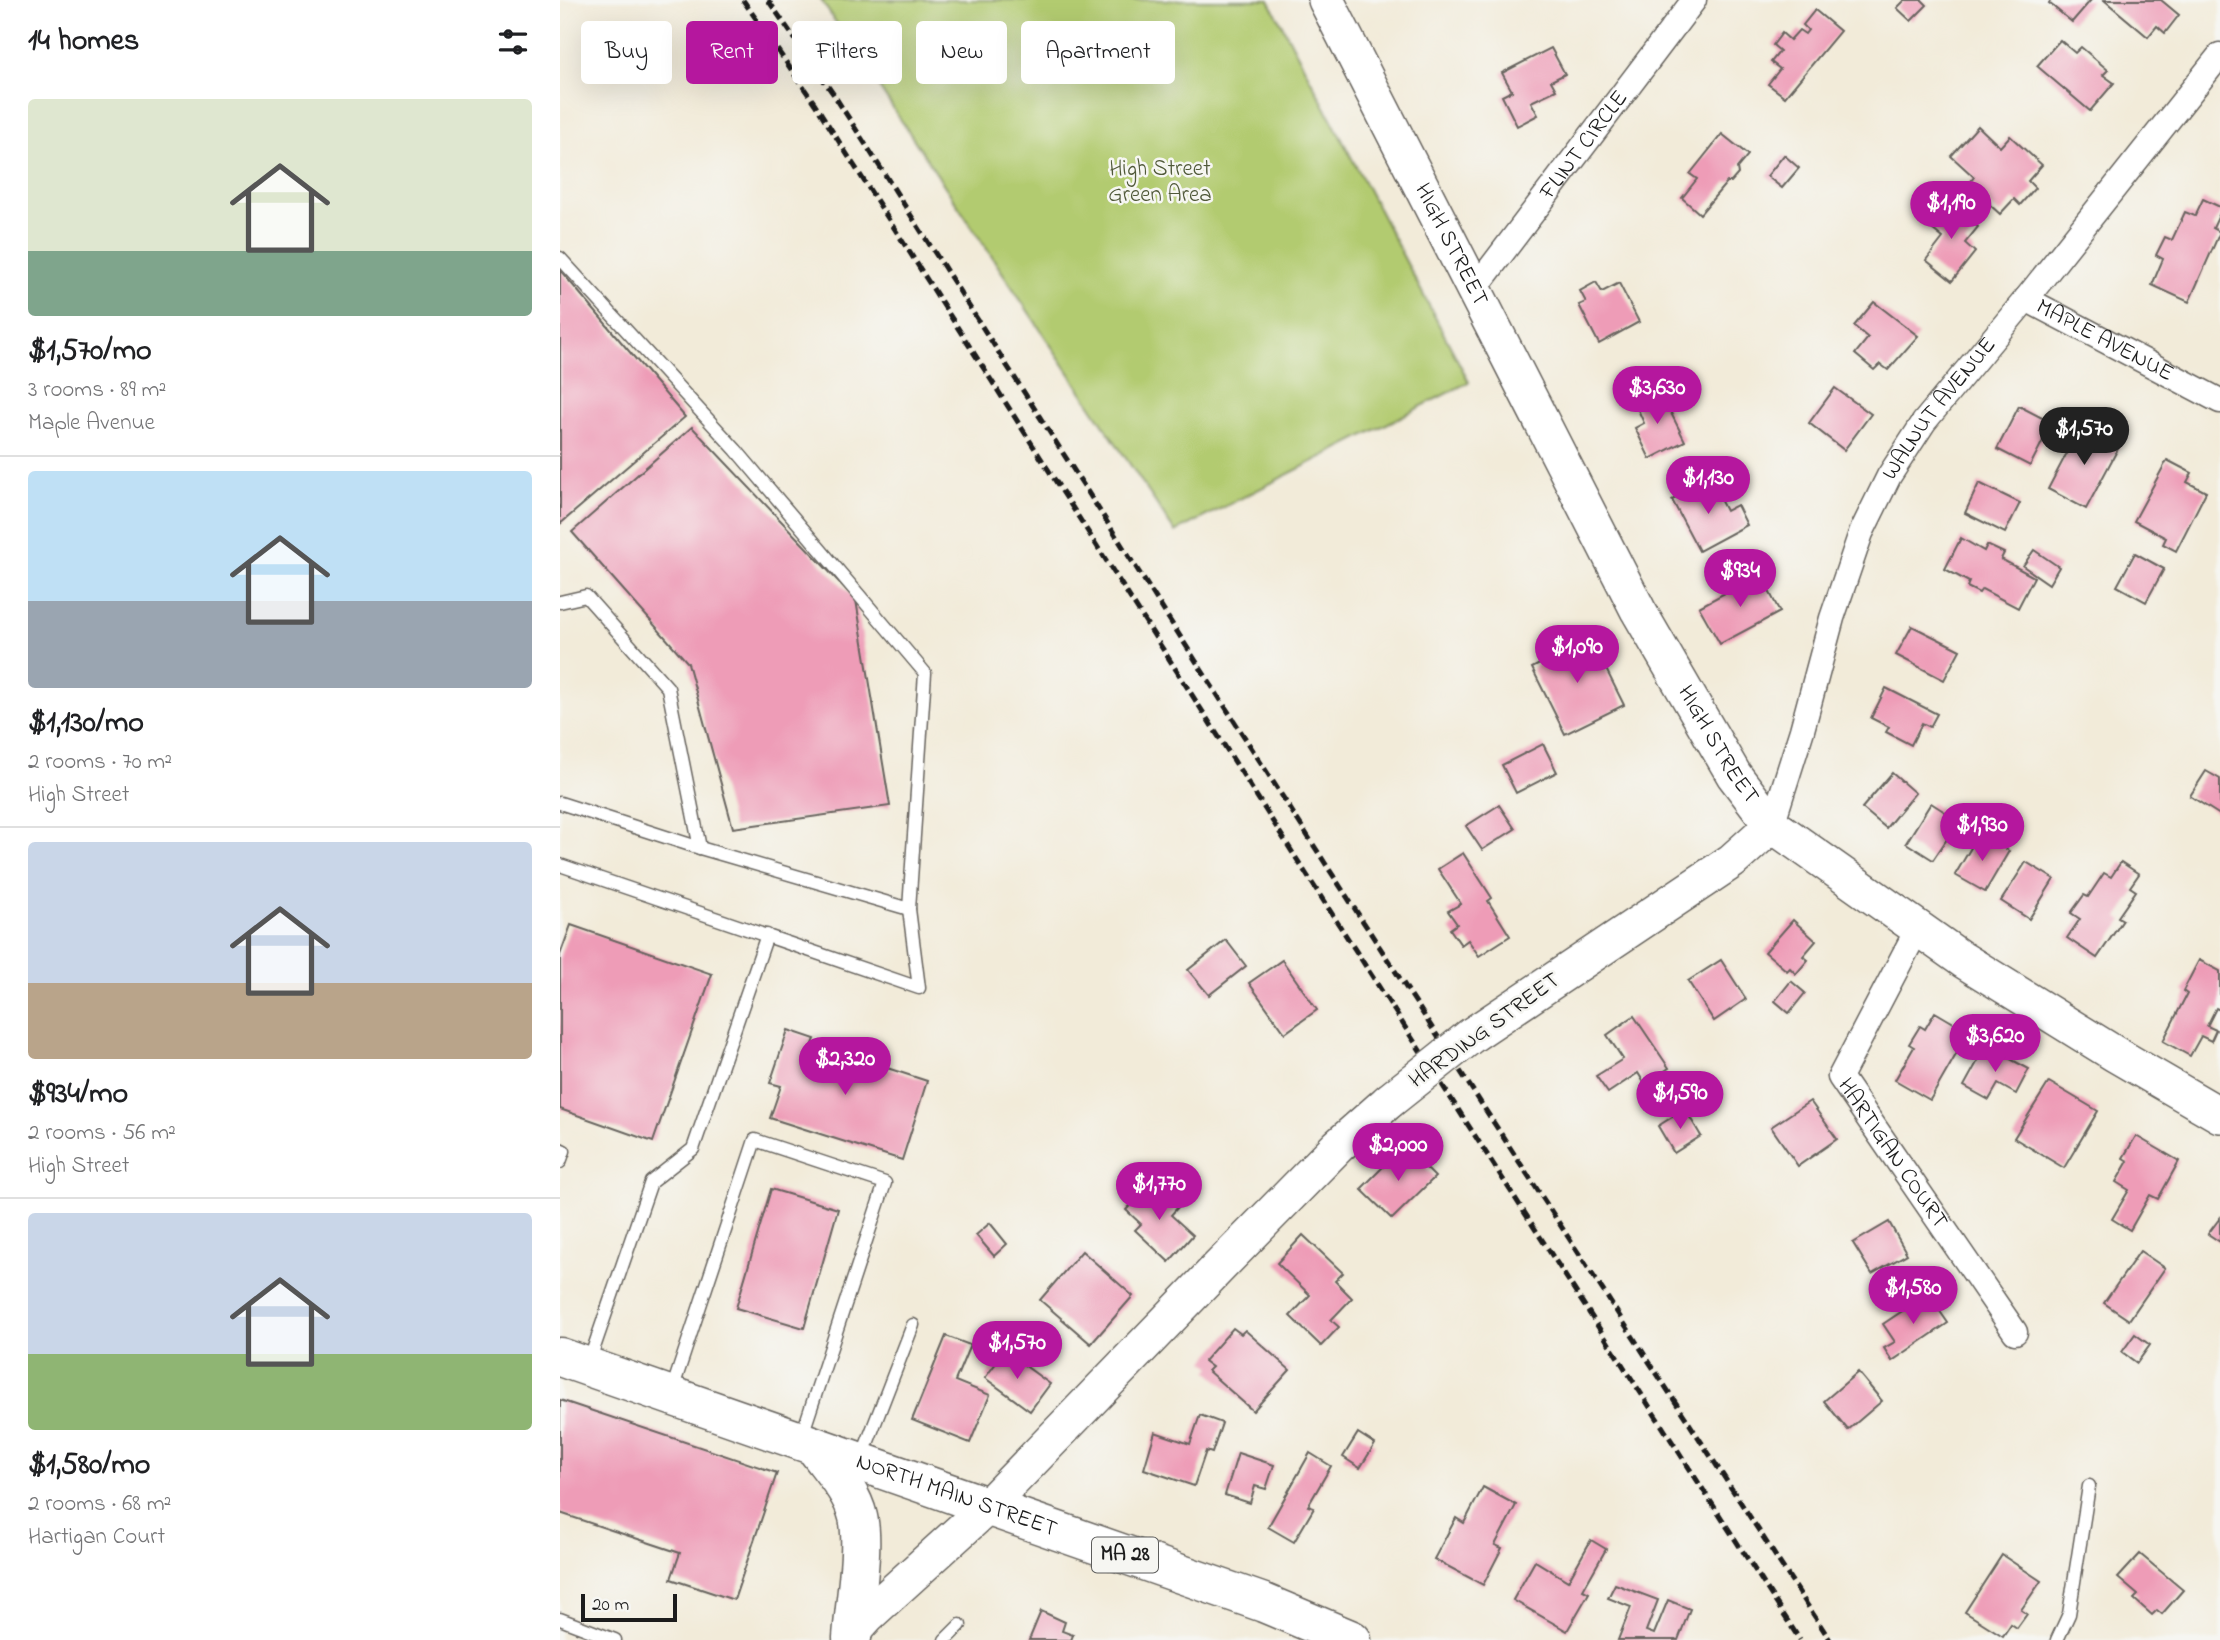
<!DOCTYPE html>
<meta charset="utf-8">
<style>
body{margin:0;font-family:"Indie Flower",sans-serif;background:#f6f6f6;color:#202124;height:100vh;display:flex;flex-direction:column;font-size:26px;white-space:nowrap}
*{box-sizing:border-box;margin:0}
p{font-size:23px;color:#757577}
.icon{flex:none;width:38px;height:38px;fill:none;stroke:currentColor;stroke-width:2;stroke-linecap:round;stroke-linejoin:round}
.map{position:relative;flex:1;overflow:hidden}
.sheet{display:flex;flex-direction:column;background:#fff;width:560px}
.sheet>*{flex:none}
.hud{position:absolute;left:21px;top:21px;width:665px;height:63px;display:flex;gap:14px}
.scale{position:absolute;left:21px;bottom:18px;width:96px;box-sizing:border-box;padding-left:7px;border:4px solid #1c1c1c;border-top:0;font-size:19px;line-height:24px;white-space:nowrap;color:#1c1c1c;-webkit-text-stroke:5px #f6f6f2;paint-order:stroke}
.price{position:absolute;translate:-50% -60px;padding:0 16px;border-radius:24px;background:#b5179e;color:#fff;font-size:23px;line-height:46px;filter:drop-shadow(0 2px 4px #0008)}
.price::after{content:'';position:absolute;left:50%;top:42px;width:21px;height:16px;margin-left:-10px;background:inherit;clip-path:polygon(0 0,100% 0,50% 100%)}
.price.selected{background:#222;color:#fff}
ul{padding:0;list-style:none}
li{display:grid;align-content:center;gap:14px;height:371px;padding:0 28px}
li+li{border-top:2px solid #e0e0e0}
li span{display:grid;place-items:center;height:217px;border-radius:7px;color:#555}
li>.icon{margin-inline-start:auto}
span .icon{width:126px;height:126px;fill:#fffc;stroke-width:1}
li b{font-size:30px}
h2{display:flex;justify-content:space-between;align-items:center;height:84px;padding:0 28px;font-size:30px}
.tag{padding:0 24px;border-radius:7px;background:#fff;box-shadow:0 7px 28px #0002;font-size:24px;line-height:63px}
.tag.selected{background:#b5179e;color:#fff}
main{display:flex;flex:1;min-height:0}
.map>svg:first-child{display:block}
.green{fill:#b2cb70;stroke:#677446;stroke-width:2}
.building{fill:#ee9cb7}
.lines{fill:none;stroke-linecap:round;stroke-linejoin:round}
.lane-casing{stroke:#67645e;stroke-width:15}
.street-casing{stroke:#67645e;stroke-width:27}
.secondary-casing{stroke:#67645e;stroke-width:38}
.primary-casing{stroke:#67645e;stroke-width:41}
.lane{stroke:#fff;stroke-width:12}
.street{stroke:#fff;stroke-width:24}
.secondary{stroke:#fff;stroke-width:35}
.primary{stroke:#fff;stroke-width:38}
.rail{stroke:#1c1c1c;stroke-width:5;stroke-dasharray:10 5;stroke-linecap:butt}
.secondary-bridge-casing{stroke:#67645e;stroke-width:38;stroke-linecap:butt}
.secondary-bridge{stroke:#fff;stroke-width:35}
.labels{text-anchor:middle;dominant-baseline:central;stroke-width:5;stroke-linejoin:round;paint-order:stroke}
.shield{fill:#f6f6f2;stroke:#5d5d5c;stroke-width:2}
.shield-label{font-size:21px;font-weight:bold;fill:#1c1c1c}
.street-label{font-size:23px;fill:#1c1c1c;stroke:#f6f6f2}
.park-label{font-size:23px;fill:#505939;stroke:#f6f6f2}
</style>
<main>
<section class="sheet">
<h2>14 homes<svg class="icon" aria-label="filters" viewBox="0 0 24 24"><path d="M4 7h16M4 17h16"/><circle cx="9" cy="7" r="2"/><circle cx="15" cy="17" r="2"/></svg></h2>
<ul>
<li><span style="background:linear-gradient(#dfe7d0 70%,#7fa58c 0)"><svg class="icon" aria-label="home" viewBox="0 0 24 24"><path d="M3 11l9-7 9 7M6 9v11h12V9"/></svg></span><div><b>$1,570/mo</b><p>3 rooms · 89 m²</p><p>Maple Avenue</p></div></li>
<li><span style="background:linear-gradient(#bfe0f5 60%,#9aa5b1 0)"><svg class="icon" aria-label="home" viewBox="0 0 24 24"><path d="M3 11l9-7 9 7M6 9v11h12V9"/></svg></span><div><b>$1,130/mo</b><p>2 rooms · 70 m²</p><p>High Street</p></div></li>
<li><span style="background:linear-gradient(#c9d6e8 65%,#b9a48a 0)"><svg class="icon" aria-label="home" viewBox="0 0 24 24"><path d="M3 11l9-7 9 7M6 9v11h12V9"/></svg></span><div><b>$934/mo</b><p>2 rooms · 56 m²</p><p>High Street</p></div></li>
<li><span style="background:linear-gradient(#c9d6e8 65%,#8fb573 0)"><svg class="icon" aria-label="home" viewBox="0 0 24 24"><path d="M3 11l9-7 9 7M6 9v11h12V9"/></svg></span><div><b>$1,580/mo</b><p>2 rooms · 68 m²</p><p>Hartigan Court</p></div></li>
</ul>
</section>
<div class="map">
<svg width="1660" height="1640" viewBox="0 0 1660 1640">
<rect width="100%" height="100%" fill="#f6f6f2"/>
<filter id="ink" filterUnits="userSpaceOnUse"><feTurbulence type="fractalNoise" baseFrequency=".0143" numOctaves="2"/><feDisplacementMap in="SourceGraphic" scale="14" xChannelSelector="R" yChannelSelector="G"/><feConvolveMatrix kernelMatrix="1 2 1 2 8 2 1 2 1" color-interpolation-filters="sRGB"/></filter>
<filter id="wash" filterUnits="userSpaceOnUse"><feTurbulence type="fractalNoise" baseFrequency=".00686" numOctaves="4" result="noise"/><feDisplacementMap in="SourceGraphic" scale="28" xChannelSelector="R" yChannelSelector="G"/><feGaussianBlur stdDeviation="1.57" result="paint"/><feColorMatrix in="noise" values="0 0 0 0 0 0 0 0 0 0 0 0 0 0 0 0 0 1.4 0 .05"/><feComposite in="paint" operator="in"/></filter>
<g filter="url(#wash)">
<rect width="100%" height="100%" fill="#f2ebd9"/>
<!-- green -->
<polygon class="green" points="261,0 709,0 909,382 615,532"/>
<g id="blocks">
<!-- building -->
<g class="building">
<polygon points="1345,0 1362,0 1367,5 1351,21 1337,8"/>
<polygon points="1491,0 1531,0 1512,22 1489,3"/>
<polygon points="1544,0 1601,0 1619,15 1605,33 1597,26 1588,37"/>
<polygon points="1255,10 1280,31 1225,97 1208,84 1220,69 1211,62 1220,51 1213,45 1222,33 1230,40 1239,30 1245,34 1248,30 1243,25"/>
<polygon points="1500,40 1515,53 1521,47 1548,70 1543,75 1554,83 1530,111 1477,66"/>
<polygon points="991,48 1005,74 991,81 996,90 971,102 978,115 957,126 942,96 952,91 942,73"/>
<polygon points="1418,126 1440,147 1450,136 1482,165 1468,181 1475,188 1460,205 1454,199 1440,214 1408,185 1414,177 1391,156"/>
<polygon points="1162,134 1188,155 1177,168 1178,174 1171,182 1167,182 1140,214 1122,198 1137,179 1130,174"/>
<polygon points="1224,155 1239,168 1222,188 1207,176"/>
<polygon points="1643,199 1660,207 1660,213 1653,228 1660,232 1629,302 1592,285 1603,259 1596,255 1605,237 1612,240 1625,212 1635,216"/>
<polygon points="1387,201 1418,227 1405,243 1415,252 1392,281 1366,260 1383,238 1367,225"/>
<polygon points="0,270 125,417 0,524"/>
<polygon points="1036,282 1042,292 1059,283 1079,322 1039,344 1019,305 1026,302 1020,291"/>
<polygon points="1314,302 1358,336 1328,370 1320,364 1314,370 1295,354 1308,338 1294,326"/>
<polygon points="1275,388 1311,414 1284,450 1249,423"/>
<polygon points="1100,391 1125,441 1090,459 1075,428 1084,423 1075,403"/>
<polygon points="1459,406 1492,423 1470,466 1437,449"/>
<polygon points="1522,424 1560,445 1526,509 1488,489"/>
<polygon points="132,427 296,600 330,806 173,828 128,663 12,532"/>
<polygon points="1607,460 1632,473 1627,482 1646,492 1616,551 1603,544 1606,538 1574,521"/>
<polygon points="1150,480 1166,511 1177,505 1187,525 1139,551 1112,500"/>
<polygon points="1419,483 1460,503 1445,533 1405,513"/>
<polygon points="1401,538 1424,551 1427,545 1444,553 1441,559 1474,577 1458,608 1422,589 1419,593 1407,587 1409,582 1385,569"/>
<polygon points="1474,550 1499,567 1489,584 1463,566"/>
<polygon points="1575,553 1604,569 1586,602 1557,586"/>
<polygon points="1200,574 1220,612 1160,644 1139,607"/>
<polygon points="1352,626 1400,650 1384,680 1336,655"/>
<polygon points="1012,637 1020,652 1034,645 1064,705 1005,734 972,668 993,657 989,648"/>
<polygon points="1326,688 1377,714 1370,727 1362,723 1351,745 1326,732 1329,727 1311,718"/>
<polygon points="983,744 997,772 956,793 942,765"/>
<polygon points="1646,771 1660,779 1660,815 1630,796"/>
<polygon points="1332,773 1355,793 1326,828 1302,808"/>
<polygon points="1371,803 1399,821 1373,860 1346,843"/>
<polygon points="939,805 955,829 922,850 906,826"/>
<polygon points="1419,834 1449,851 1425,892 1395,875"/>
<polygon points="903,853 932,898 928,901 950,936 919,956 908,940 901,945 890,929 897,924 888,911 901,904 878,869"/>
<polygon points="1466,862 1494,879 1469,919 1441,901"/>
<polygon points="1561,862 1579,874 1570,887 1576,891 1558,917 1563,920 1537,958 1507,938 1520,919 1511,913 1524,895 1528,897 1544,873 1551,877"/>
<polygon points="1233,920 1256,941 1243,956 1248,960 1236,974 1230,968 1227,971 1205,952"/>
<polygon points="11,925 152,974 93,1142 0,1109 0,955"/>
<polygon points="666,940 686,966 649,995 628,970"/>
<polygon points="722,960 757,1010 725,1033 689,983"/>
<polygon points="1161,960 1186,999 1154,1021 1128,981"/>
<polygon points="1639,960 1660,971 1660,1010 1656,1008 1647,1026 1656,1030 1651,1041 1641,1036 1630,1056 1603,1041 1627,994 1623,991"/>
<polygon points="1231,981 1245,993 1229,1013 1215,1001"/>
<polygon points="1375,1012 1409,1032 1370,1100 1335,1080 1354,1047 1349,1044 1360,1026 1365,1029"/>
<polygon points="1074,1016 1109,1068 1085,1084 1078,1073 1048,1093 1036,1076 1063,1059 1047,1035"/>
<polygon points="228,1030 255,1039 253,1044 367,1081 342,1160 210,1118 221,1086 210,1083"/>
<polygon points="1426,1046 1469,1069 1456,1094 1438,1084 1429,1100 1404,1086"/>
<polygon points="1489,1082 1538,1111 1504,1168 1454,1138"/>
<polygon points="1250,1101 1277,1139 1238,1166 1211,1127"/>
<polygon points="1125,1109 1141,1136 1114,1153 1098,1126"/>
<polygon points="1576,1136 1619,1161 1598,1199 1590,1195 1570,1230 1552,1219 1569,1190 1556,1182 1568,1161 1563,1158"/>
<polygon points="844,1146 875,1177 832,1219 801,1189"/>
<polygon points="593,1181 619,1206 611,1215 633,1235 609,1262 575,1230 581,1224 566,1210"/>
<polygon points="211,1189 278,1209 244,1328 176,1308"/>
<polygon points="1660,1218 1660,1242 1648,1234"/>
<polygon points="1329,1222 1347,1254 1312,1274 1293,1243"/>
<polygon points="430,1223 447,1244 434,1256 416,1235"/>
<polygon points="743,1235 783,1273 775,1281 792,1298 771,1320 779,1327 761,1346 730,1316 750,1295 717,1263"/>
<polygon points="522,1251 573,1296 531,1344 480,1300"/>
<polygon points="1580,1251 1605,1268 1569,1320 1544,1303"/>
<polygon points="1368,1294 1388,1323 1332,1361 1324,1348 1335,1342 1323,1324"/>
<polygon points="673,1328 681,1334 685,1330 730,1370 693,1411 648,1371 652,1367 644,1361"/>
<polygon points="1575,1334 1590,1345 1577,1363 1562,1352"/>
<polygon points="386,1336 410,1345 395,1381 430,1395 410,1443 352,1420"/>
<polygon points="445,1351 490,1384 470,1411 425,1378"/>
<polygon points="1298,1372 1322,1401 1288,1430 1264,1401"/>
<polygon points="0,1400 217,1473 174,1600 111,1579 120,1553 0,1513"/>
<polygon points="640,1415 662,1423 652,1453 646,1451 634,1486 584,1469 595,1432 630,1444"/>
<polygon points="798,1433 815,1444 800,1468 783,1457"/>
<polygon points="678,1453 714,1465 706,1489 695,1486 690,1503 665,1495"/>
<polygon points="750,1453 771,1466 748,1506 754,1508 734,1542 708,1527"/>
<polygon points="923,1487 956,1505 935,1545 942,1548 923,1585 874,1559 896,1518 904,1523"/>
<polygon points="1031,1540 1046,1549 1023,1590 1029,1593 1007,1631 953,1600 975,1561 1008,1581"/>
<polygon points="1580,1554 1623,1590 1602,1614 1597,1610 1592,1615 1574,1599 1578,1595 1558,1578"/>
<polygon points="1442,1555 1481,1581 1461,1610 1467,1614 1457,1628 1451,1624 1443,1636 1405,1612"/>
<polygon points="1055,1584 1098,1600 1086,1631 1094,1634 1108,1600 1130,1609 1118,1640 1058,1640 1071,1607 1048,1598"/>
<polygon points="481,1611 505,1622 502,1631 513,1635 511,1640 469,1640"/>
</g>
</g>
</g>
<g filter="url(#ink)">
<use href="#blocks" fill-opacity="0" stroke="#67645e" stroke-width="2"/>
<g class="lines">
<!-- lane casing -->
<g class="lane-casing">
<g id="lane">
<polyline points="0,258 176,450 365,673 349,909 140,848"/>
<polyline points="0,602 26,596 108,688 140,848 0,803"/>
<polyline points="0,865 359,988 349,909"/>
<polyline points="0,1149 4,1151 0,1162"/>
<polyline points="28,1365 91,1182 133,1149 207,935"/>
<polyline points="111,1393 195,1140 325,1183 241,1438"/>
<polyline points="301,1459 353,1325"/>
<polyline points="0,1619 55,1640"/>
<polyline points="385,1640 400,1625"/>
<polyline points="1497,1640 1509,1614 1529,1486"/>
</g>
</g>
<!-- street casing -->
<g class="street-casing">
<g id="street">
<path id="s1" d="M 914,290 L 1134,0"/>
<path id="s2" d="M 1466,299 L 1660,401"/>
<path id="s3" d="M 1212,825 L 1242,730 L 1272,618 L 1301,533 L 1329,476 L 1364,422 L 1466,299 L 1660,55"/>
<path id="s4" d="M 1358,928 L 1280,1077 L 1455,1332"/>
</g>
</g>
<!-- secondary casing -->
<g class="secondary-casing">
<g id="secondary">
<path id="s5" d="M 766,0 L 1078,610 L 1174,775 L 1212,825 L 1403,960 L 1555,1054 L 1660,1115"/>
<polyline points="912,1035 1172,861 1212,825"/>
<polyline points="291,1640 297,1627 308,1615 427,1507 659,1267 778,1146 829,1101"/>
</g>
</g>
<!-- primary casing -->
<g class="primary-casing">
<g id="primary">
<path id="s6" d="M 0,1357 L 704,1603 L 792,1640"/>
<path d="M 255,1447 C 270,1468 292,1491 298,1517 C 305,1547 294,1606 292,1638"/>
</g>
</g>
<!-- lane -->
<use href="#lane" class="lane"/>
<!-- street -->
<use href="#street" class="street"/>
<!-- secondary -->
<use href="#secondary" class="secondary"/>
<!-- primary -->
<use href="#primary" class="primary"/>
<!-- rail -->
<g class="rail">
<polyline points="183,0 255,104 745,872 1240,1640"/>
<polyline points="208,0 274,95 765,863 1270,1640"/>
</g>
<!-- secondary-bridge casing -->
<g class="secondary-bridge-casing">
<polyline id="secondary-bridge" points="829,1101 912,1035"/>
</g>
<!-- secondary-bridge -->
<use href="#secondary-bridge" class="secondary-bridge"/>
</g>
</g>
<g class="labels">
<!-- shield labels -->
<rect class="shield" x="532" y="1537.5" width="66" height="35" rx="5"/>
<g class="shield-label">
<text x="565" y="1555">MA 28</text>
</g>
<!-- street labels -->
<g class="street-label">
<text stroke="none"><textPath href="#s1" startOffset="182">FLINT CIRCLE</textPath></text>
<text stroke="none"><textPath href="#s5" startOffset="275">HIGH STREET</textPath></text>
<text stroke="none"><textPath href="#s2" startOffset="89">MAPLE AVENUE</textPath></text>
<text stroke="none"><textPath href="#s3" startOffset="453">WALNUT AVENUE</textPath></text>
<text stroke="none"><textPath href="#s5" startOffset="842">HIGH STREET</textPath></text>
<text transform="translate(925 1031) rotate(-36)">HARDING STREET</text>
<text stroke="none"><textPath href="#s4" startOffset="261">HARTIGAN COURT</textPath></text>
<text stroke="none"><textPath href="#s6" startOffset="420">NORTH MAIN STREET</textPath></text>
</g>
<!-- park labels -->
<g class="park-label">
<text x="600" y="169">High Street<tspan x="600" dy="26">Green Area</tspan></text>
</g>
</g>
</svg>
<div class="scale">20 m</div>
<b class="price" style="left:1391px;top:241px">$1,190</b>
<b class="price" style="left:1097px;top:426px">$3,630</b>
<b class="price selected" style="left:1524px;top:467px">$1,570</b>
<b class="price" style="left:1148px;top:516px">$1,130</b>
<b class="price" style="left:1180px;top:609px">$934</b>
<b class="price" style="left:1017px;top:685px">$1,090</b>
<b class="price" style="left:1422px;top:863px">$1,930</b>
<b class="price" style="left:1435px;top:1074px">$3,620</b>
<b class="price" style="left:285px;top:1097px">$2,320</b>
<b class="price" style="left:1120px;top:1131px">$1,590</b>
<b class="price" style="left:838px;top:1183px">$2,000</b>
<b class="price" style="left:599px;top:1222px">$1,770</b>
<b class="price" style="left:1353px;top:1326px">$1,580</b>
<b class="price" style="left:457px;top:1381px">$1,570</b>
<div class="hud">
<a class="tag">Buy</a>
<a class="tag selected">Rent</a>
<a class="tag">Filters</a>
<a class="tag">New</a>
<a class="tag">Apartment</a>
</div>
</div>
</main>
